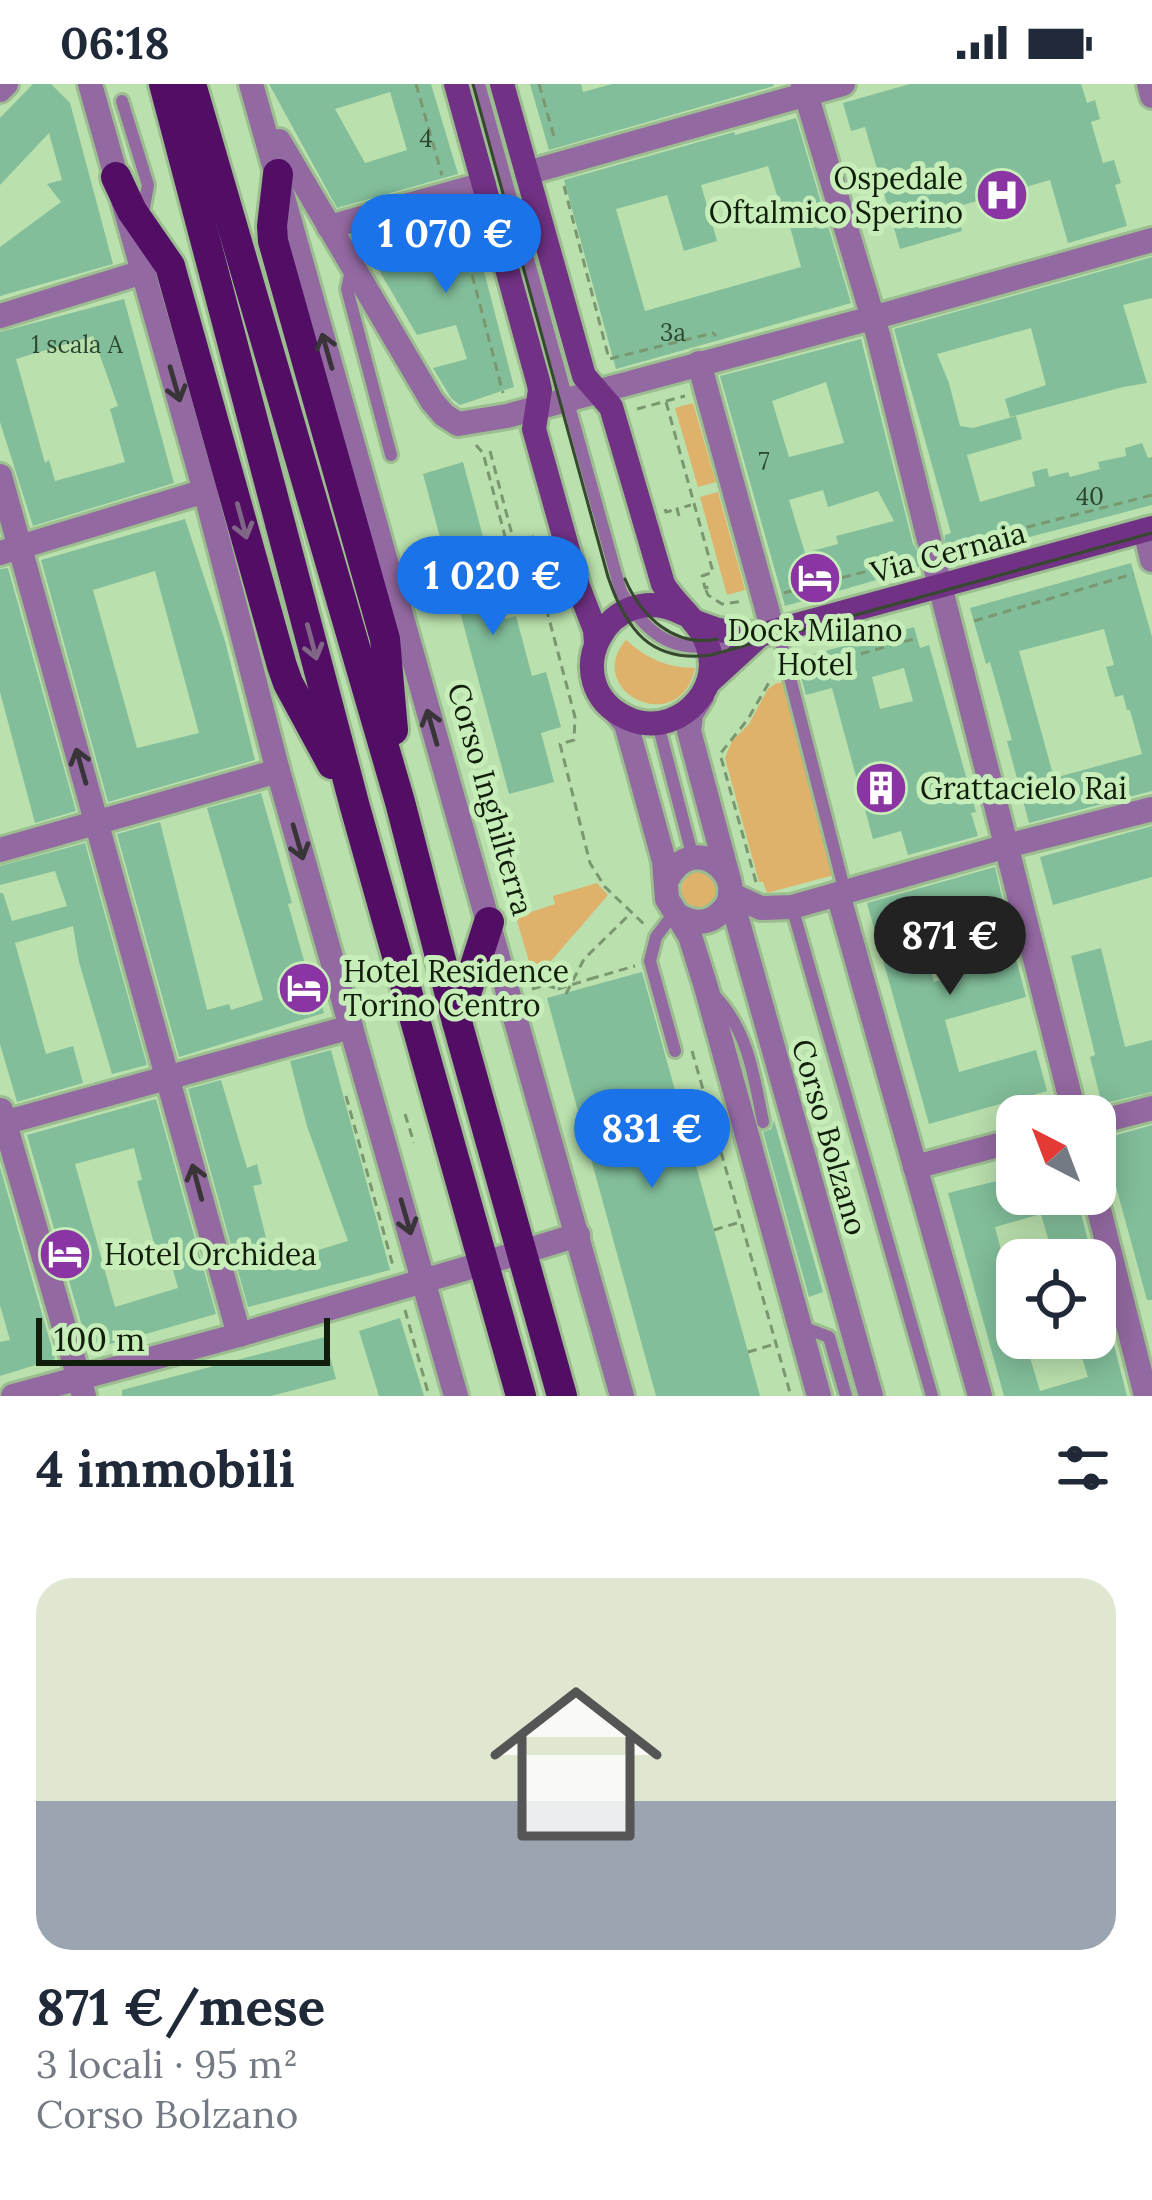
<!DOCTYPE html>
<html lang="it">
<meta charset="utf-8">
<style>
body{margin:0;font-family:Lora,serif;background:#f2f2f3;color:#1f2937;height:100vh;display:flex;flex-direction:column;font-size:45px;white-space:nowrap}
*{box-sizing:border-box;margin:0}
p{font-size:39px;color:#747a83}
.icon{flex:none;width:66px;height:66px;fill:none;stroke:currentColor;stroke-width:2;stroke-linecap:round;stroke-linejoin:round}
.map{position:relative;height:1312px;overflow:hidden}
.details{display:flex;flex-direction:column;background:#fff;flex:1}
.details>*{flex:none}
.needle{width:78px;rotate:318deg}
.fabs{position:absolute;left:996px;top:1011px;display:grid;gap:24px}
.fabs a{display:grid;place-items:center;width:120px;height:120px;border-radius:24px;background:#fff;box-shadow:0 6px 30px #0003;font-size:60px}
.scale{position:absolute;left:36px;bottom:30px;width:294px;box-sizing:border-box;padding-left:12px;border:6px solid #111e0b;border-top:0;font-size:33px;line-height:42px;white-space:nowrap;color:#111e0b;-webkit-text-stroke:9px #c7edb9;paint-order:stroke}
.price{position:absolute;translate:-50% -102px;padding:0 27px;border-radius:42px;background:#1a73e8;color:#fff;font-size:39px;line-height:78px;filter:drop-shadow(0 3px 6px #0008)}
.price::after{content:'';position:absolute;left:50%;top:72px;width:36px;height:27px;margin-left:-18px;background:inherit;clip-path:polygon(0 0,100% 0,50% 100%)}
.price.current{background:#222;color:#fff}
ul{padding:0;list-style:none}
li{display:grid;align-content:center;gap:24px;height:636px;padding:0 36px}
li+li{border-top:3px solid #e0e1e3}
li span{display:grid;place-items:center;height:372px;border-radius:36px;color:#555}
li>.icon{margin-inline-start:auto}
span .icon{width:216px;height:216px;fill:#fffc;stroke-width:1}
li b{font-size:51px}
h2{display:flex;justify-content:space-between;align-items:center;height:144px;padding:0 36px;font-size:51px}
.status{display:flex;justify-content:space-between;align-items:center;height:84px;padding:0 60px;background:#fff;direction:ltr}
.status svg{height:33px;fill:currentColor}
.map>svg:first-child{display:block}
.green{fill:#dfb26b}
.building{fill:#82be9a;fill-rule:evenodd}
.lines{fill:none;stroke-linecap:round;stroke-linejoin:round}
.service-casing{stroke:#9cbd90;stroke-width:18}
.minor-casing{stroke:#9cbd90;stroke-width:30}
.tertiary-casing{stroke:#9cbd90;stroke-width:30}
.secondary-casing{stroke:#9cbd90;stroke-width:30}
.primary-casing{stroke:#9cbd90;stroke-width:36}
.path{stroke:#7a9770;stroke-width:3;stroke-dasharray:9 6;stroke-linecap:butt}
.service{stroke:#9369a1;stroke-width:12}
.minor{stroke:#9369a1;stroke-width:24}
.tertiary{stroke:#9369a1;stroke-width:24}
.secondary{stroke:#713185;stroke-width:24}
.primary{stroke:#520e65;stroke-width:30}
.tram{stroke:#36482e;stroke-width:3}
.path-bridge{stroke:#7a9770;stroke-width:3;stroke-dasharray:9 6;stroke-linecap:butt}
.oneway{stroke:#383438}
.oneway2{stroke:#816787}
.labels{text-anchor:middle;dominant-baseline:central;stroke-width:10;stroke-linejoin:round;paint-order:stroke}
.number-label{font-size:24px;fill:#2d462f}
.poi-label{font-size:30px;fill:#111e0b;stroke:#c7edb9;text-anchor:start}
.street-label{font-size:30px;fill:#111e0b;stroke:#c7edb9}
</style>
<div class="status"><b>06:18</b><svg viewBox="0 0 49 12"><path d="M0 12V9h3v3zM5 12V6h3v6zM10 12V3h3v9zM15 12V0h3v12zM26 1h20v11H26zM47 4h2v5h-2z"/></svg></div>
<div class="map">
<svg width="1152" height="1312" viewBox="0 0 1152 1312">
<rect width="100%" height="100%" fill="#bae0ad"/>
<!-- green -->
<g class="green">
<polygon points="693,319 716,398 698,403 675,324"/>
<polygon points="718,408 745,506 727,511 700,413"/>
<path d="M 626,556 C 645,574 668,584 695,584 C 680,656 582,607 626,556 Z"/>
<polygon points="786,597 838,790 767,809 763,798 759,798 725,674 732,657 749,640 768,605 775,600"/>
<circle cx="700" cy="807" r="19"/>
<polygon points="597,799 608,811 545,884 532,888 516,833 555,820 553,812"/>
</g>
<!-- building -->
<g class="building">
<polygon points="33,0 51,0 70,19 113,180 0,212 0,163 61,118 47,100 62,96 49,49 0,101 0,34"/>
<path d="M 269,0 L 431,0 L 458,90 L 337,124 ZM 390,8 L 407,66 L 365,79 L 335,25 Z"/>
<polygon points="530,0 581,0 583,8 612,0 773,0 774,2 549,66"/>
<polygon points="910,0 1081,0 1087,19 1095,16 1100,35 1091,38 1103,79 1114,76 1121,99 1115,101 1127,142 1068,159 1050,96 956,123 962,147 900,165 865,43 851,47 843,19"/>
<path d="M 796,34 L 851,219 L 616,285 L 564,96 L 734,48 L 735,51 ZM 768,82 L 780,121 L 776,122 L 781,141 L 789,139 L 801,183 L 645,227 L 616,125 L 667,111 L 684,167 L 717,157 L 701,101 Z"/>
<polygon points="467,122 514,303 460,321 451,314 433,284 467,275 456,241 417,251 359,152"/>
<polygon points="1152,173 1152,214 1123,221 1147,299 1123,303 1010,333 1005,315 1046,301 1031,244 937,270 949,299 960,342 973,344 1016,332 1022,355 967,371 980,418 1035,402 1032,388 1047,384 1049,393 1068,388 1070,393 1100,385 1098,378 1126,372 1125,364 1142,359 1148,374 1152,373 1152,421 957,472 956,467 949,470 944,462 945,451 951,449 894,245"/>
<path d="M 124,215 L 174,399 L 33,442 L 0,338 L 0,248 ZM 93,252 L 118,322 L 110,325 L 125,378 L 55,397 L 49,376 L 45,379 L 16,275 Z"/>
<path d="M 861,255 L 913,460 L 918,468 L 919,484 L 785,522 L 720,292 ZM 826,298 L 844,359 L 789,373 L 772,317 ZM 823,406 L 828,423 L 878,407 L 894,437 L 836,452 L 838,460 L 805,469 L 789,416 Z"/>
<polygon points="463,378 505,535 516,532 532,592 546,588 561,643 541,649 554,698 509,710 423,390"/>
<path d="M 185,435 L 225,557 L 255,676 L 108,718 L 41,476 ZM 155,487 L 199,649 L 137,664 L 93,506 Z"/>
<path d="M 1131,479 L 1152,553 L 1152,707 L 1029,739 L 1007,657 L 1012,656 L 990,578 L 986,580 L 970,524 ZM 1104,545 L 1114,581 L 1106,583 L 1115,613 L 1123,611 L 1127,626 L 1130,626 L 1142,670 L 1054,694 L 1019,567 Z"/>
<polygon points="8,484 76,727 35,739 0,608 0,485"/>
<path d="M 914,543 L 920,564 L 929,561 L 976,728 L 971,729 L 978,752 L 908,771 L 901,747 L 873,755 L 832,604 L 806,611 L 796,575 ZM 904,584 L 913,617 L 880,625 L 872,593 Z"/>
<polygon points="261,709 292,819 288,820 309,894 313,893 324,929 179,973 117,750 160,738 207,926 229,920 231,926 263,916 207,724"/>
<polygon points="1152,742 1152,793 1053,821 1040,773"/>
<polygon points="85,759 147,981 112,990 79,878 73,842 15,859 46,970 73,962 83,999 17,1018 0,960 0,809 3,809 12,837 67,822 55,787 0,801 0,782"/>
<polygon points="995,783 1004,822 921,845 922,854 934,898 1016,875 1026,913 945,936 959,988 1036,966 1047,1007 929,1040 867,819"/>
<polygon points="1101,864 1125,963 1152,956 1152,1008 1102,1020 1090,973 1095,971 1071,872"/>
<polygon points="642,888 748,1268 760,1312 656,1312 547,914"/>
<polygon points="331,966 390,1186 248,1223 188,1005 221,996 247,1084 257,1080 262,1100 253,1102 272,1178 308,1169 348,1157 307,1042 290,977"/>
<path d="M 156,1015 L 216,1230 L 89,1266 L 27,1051 ZM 134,1064 L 142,1096 L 137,1097 L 155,1163 L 166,1160 L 178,1204 L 115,1223 L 75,1080 Z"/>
<polygon points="774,1036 823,1208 809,1213 763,1048 771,1045"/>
<polygon points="1152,1041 1152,1216 1147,1216 1103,1055"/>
<polygon points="0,1083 55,1275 0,1292 0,1258 10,1256 0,1221"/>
<polygon points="1017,1092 1017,1110 1076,1110 1093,1176 1054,1176 1041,1130 995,1143 1015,1222 1017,1221 1017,1254 1024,1254 1040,1307 1088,1293 1076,1254 1095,1254 1095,1214 1102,1214 1127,1312 1004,1312 948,1109"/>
<polygon points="400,1234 424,1312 379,1312 359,1247"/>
<polygon points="325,1253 336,1295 271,1312 122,1312 122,1306"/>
</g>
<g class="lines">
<!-- service casing -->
<g class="service-casing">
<g id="service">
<path d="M 479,0 L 621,508 C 655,563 683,572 746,555"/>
<polyline points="122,17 148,101 142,134"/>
<polyline points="351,187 347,205 391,371"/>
<polyline points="778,547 845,808"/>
<polyline points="658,640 693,774"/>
<polyline points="792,823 932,1312"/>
<polyline points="674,829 656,853 650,877 675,967"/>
<path d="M 715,912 C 748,947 754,992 763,1038"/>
<polyline points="800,1242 829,1253 846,1312"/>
</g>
</g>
<!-- minor casing -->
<g class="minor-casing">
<g id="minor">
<polyline points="90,0 205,407 278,687 456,1312"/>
<polyline points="251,0 622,1312"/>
<polyline points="803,0 878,251 929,456"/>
<polyline points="1149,0 1152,12"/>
<polyline points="0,6 6,0"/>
<polyline points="279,57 432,317 444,331 458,340 507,332 872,234 1152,156"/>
<polyline points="527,89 843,0"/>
<polyline points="329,143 484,100"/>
<polyline points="0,232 143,188"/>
<polyline points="699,279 773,547"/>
<polyline points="0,392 239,1251"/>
<polyline points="1145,446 1152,476"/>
<polyline points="0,469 205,407"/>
<polyline points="933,474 1075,1032"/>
<polyline points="0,766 278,687"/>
<polyline points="730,810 761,824 792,823 1007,762 1152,725"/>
<polyline points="838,810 980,1312"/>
<polyline points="1,1026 84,1312"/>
<polyline points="1095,1039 1152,1024"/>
<polyline points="0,1040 351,943"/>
<polyline points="915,1083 1017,1056"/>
<polyline points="1095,1110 1146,1312"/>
<polyline points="522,1168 578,1151"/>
</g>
</g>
<!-- tertiary casing -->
<g class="tertiary-casing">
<g id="tertiary">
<polyline points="702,613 691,630 689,647 729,796"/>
<polyline points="616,628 626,640 637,679 664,777 667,815 690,852 706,903 819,1312"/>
<path d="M 666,798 C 694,738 761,803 715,833 C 703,841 691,838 679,832"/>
<polyline points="730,810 871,1312"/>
<polyline points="13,1312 239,1251 522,1168"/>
</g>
</g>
<!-- secondary casing -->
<g class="secondary-casing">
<g id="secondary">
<polyline points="456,0 538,297 540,306 534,345 578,502 595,546 596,559"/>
<path d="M 502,0 L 584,292 L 611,323 L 663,500 C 676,522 699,537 707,560 C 726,608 673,656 627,634 C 553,600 608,489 684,530"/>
<polyline points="693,537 718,546 760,551"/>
<polyline points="709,598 760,551 1152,444"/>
</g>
</g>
<!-- primary casing -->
<g class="primary-casing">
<g id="primary">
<polyline points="164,0 355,723 521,1312"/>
<polyline points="191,0 400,718 457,938 562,1312"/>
<polyline points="278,90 272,142 273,157 385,555 393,646"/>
<polyline points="116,93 132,127 170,182 282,582 288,599 332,680"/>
<polyline points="457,938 489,838"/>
</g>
</g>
<!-- path -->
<g class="path">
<polyline points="416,0 442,91"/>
<polyline points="539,0 555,56"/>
<polyline points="564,102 609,275 713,249 716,252"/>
<polyline points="457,133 503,309"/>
<polyline points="666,318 713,488 702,492 705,504 712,502"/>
<polyline points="637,325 685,312"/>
<polyline points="476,361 483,369 521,513 526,512"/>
<polyline points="490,367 529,515 543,512 575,633 574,656 560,660 590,779 605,803 646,842"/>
<polyline points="665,425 666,428 677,425"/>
<polyline points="679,432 677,425 691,421"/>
<polyline points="516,458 533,453 538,469"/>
<polyline points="954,462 1152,411"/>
<polyline points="706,506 708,511 722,520 744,517"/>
<polyline points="784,509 913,475"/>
<polyline points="974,537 1133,490"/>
<polyline points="803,586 917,554"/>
<polyline points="756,798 720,670 748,635 771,595"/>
<polyline points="590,895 635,882"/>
<polyline points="532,905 546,901 558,905"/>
<polyline points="566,910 584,875 631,829"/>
<polyline points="692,967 791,1312"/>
<polyline points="346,1012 393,1182"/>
<polyline points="405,1030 414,1059"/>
<polyline points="714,1146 740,1138"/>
<polyline points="405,1226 429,1312"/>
<polyline points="748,1268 775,1260"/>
</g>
<!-- service -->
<use href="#service" class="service"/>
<!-- minor -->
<use href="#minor" class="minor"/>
<!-- tertiary -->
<use href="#tertiary" class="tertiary"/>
<!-- secondary -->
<use href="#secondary" class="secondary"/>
<!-- primary -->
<use href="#primary" class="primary"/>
<!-- tram -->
<g class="tram">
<path d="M 473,0 L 608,493 C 626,545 650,579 711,571 L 1152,449"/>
<path d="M 625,495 C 641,532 674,564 717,555"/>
</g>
<!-- path-bridge -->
<polyline class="path-bridge" points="558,905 590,895"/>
</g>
<!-- one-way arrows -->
<defs><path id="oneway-shaft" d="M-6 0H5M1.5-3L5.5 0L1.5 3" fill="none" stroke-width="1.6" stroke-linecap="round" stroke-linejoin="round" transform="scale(3)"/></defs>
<g class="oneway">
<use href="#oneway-shaft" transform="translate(327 267) rotate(-106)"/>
<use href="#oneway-shaft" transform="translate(175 300) rotate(74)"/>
<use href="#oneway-shaft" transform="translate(432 643) rotate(-106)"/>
<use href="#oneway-shaft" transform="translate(81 682) rotate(-106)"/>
<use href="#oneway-shaft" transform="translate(298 758) rotate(74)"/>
<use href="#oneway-shaft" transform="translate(197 1098) rotate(-105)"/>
<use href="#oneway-shaft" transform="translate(406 1133) rotate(74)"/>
</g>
<g class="oneway2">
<use href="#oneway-shaft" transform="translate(242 437) rotate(75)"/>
<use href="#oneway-shaft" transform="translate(312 558) rotate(75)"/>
</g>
<!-- icons -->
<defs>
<g id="hospital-disc" transform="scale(2.7)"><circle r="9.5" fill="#8a35a3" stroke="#c7edb9"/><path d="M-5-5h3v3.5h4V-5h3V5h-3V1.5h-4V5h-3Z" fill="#fff"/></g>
<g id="hotel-disc" transform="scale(2.7)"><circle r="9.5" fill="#8a35a3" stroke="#c7edb9"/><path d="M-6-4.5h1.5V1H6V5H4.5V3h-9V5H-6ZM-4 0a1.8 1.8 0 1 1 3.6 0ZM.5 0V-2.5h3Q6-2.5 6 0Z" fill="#fff"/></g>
<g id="building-disc" transform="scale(2.7)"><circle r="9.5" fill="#8a35a3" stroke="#c7edb9"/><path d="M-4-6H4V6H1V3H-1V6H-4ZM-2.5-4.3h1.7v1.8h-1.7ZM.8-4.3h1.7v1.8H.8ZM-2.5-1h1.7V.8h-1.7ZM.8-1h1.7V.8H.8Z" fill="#fff"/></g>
</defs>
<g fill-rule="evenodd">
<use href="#hospital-disc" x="1002" y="111"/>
<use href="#hotel-disc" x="815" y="494"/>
<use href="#building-disc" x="881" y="704"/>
<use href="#hotel-disc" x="304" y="904"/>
<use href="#hotel-disc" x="65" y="1170"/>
</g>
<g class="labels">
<!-- number labels -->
<g class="number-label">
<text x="426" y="54">4</text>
<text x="673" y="248">3a</text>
<text x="77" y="260">1 scala A</text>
<text x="764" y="377">7</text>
<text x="1090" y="412">40</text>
</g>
<!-- poi labels -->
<g class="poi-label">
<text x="963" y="94" text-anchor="end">Ospedale<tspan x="963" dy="34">Oftalmico Sperino</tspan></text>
<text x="815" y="546" text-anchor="middle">Dock Milano<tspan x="815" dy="34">Hotel</tspan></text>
<text x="920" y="704">Grattacielo Rai</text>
<text x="343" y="887">Hotel Residence<tspan x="343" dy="34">Torino Centro</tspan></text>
<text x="104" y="1170">Hotel Orchidea</text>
</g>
<!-- street labels -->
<g class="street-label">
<text transform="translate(948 468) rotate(-15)">Via Cernaia</text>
<text transform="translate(491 715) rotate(74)">Corso Inghilterra</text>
<text transform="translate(830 1053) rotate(74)">Corso Bolzano</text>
</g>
</g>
</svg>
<div class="fabs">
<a><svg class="needle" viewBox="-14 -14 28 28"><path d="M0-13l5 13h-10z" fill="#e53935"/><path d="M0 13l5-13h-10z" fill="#747a83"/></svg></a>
<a><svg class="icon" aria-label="locate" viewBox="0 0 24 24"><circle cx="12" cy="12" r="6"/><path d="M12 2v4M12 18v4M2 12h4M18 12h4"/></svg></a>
</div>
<div class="scale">100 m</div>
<b class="price" style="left:446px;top:212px">1 070 €</b>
<b class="price" style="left:493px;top:554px">1 020 €</b>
<b class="price current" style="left:950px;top:914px">871 €</b>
<b class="price" style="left:652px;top:1107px">831 €</b>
</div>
<section class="details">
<h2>4 immobili<svg class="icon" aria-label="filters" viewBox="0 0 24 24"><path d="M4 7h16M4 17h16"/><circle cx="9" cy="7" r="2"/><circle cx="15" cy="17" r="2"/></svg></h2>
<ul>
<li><span style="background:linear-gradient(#dfe7d0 60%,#9aa5b1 0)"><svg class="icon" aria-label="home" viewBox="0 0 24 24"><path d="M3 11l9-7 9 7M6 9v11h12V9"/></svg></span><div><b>871 €/mese</b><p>3 locali · 95 m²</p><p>Corso Bolzano</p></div></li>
</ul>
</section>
